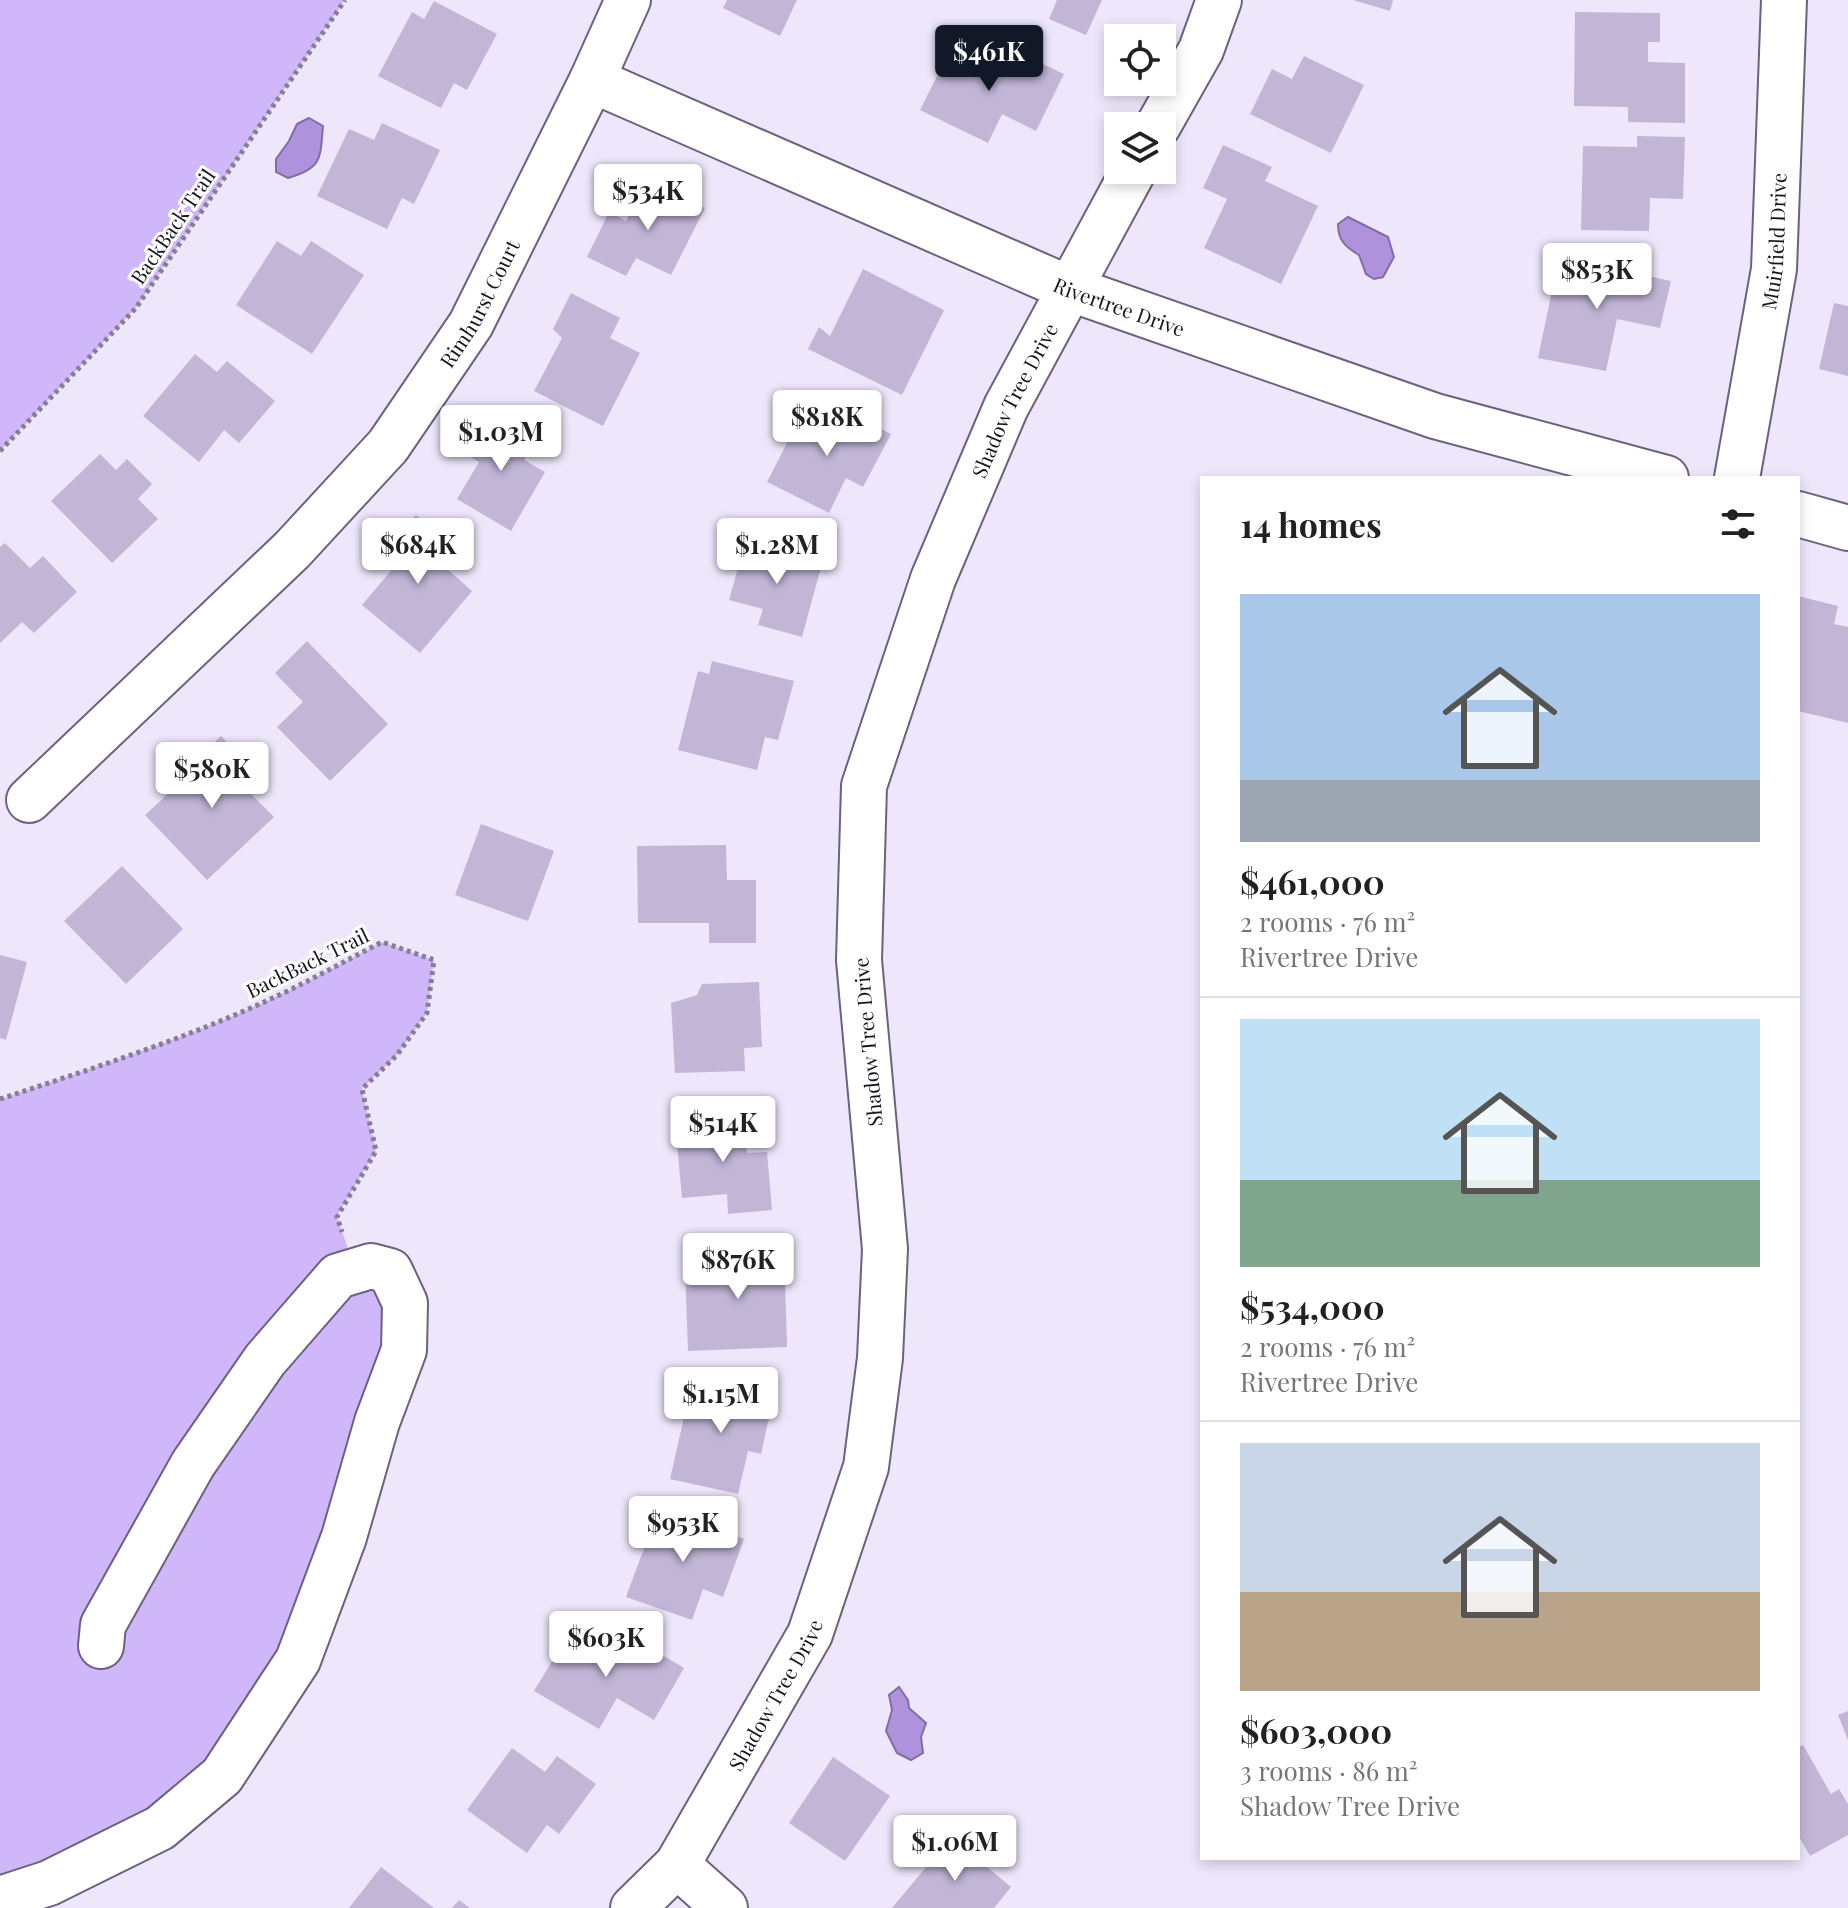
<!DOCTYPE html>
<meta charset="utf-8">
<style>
body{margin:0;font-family:"Playfair Display",serif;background:#f6f6f6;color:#202124;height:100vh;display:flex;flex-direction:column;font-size:30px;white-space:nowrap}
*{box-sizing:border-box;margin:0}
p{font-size:26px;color:#757577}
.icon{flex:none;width:44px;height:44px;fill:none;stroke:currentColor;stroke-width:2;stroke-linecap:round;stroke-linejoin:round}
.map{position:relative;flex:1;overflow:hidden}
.details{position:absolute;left:1200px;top:476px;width:600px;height:1384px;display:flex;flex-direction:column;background:#fff;border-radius:0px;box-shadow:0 4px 12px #0003}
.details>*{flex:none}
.controls{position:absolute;left:1104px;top:24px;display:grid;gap:16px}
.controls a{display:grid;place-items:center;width:72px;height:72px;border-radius:0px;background:#fff;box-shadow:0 4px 12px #0003;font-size:40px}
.price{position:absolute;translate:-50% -68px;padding:0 18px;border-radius:8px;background:#fff;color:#222;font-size:26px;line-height:52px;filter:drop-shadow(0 2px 4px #0008)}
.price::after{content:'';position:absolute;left:50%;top:48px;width:24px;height:18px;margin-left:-12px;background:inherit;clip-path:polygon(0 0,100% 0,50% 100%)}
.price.current{background:#111827;color:#fff}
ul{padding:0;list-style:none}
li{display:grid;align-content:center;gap:16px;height:424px;padding:0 40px}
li+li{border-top:2px solid #e0e0e0}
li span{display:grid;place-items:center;height:248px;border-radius:0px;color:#555}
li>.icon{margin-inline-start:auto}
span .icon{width:144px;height:144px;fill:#fffc;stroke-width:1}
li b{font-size:34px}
h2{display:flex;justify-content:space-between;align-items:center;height:96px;padding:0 40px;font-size:34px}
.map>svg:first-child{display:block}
.green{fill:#cfb7f9}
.water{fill:#ae92dc;stroke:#816ca3;stroke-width:2}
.building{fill:#c2b6d7}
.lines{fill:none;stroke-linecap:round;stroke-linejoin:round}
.minor-casing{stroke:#6c627f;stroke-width:48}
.path{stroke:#857f8f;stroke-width:5;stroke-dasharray:4 4;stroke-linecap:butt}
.minor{stroke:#fff;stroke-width:44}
.labels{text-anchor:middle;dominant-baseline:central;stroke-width:6;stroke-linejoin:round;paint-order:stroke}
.street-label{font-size:20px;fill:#17131e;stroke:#fff}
</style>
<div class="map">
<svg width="1848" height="1908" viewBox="0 0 1848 1908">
<rect width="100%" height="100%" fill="#eee7fb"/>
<!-- green -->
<g class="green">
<polygon points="0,0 345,0 136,308 0,451"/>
<path d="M 382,942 L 434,960 L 427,1013 L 397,1055 L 362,1089 L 376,1151 L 337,1216 L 355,1270 L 405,1303 L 344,1537 L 222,1776 L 0,1899 L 0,1099 C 91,1068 191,1037 277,996 C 313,979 347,960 382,942 Z"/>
</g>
<!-- water -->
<g class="water">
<path d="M 309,118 L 323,126 C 320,158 323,168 288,178 L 276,172 L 276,159 L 289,141 L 297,124 Z"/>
<path d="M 1348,217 L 1388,237 L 1394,257 L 1383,277 L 1374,279 L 1366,274 L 1359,255 C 1345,247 1338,240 1338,224 Z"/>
<polygon points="899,1687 908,1700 909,1708 926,1723 921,1737 923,1753 911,1760 897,1753 886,1731 892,1710 889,1695"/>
</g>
<!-- building -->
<g class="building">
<polygon points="727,0 797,0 780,36 723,8"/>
<polygon points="1057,0 1102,0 1086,35 1049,19"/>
<polygon points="1353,0 1393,0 1390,11"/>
<polygon points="434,1 497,34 467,90 454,83 441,108 378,76 412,12 424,19"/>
<polygon points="1575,12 1660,13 1660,42 1648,42 1648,62 1685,63 1685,123 1628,122 1628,107 1574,106"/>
<polygon points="954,42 1017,73 1025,56 1064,74 1036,131 1002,114 988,143 920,110"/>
<polygon points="1304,56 1364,85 1331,153 1250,114 1272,69 1292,79"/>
<polygon points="382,123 440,150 414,204 402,198 387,229 317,196 349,129 374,140"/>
<polygon points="1637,136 1685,137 1683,199 1650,198 1649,231 1581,230 1583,146 1637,147"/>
<polygon points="1223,145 1272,167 1265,181 1318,206 1281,284 1204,248 1227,199 1203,188"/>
<polygon points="646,179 705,208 671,275 636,258 626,276 587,257 609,212 626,221"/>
<polygon points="277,241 301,256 311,241 364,275 312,354 236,305"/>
<polygon points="1559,257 1671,281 1660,328 1617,319 1606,371 1538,358"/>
<polygon points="863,269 944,310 902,395 808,349 819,327 830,336"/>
<polygon points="571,293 620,318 610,338 640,353 603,426 534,391 562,338 553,329"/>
<polygon points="1834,303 1848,306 1848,376 1819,369"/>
<polygon points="195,354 217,372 227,361 275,401 239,443 224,430 199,462 143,416"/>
<polygon points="804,410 840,428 849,413 891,434 863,487 846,478 829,513 767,482"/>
<polygon points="490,414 535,440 524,460 545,472 511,531 457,499 479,462 466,454"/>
<polygon points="100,454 116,470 127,459 152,484 138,499 158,519 112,563 51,501"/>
<polygon points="416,515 460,552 446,568 472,591 420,653 362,605 395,566 382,555"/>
<polygon points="746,540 823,560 802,637 758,625 763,609 729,600"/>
<polygon points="5,543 30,568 43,556 77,592 34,633 22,622 0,643 0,547"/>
<polygon points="1798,596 1838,606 1834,624 1848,627 1848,723 1798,711"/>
<polygon points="307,641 388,724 330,781 277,727 303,702 275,673"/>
<polygon points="712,661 794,681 778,740 765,737 757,770 678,750 698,671 709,674"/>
<polygon points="221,736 254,770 244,787 274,817 207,880 145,815 195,769 191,764"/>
<polygon points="481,824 554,851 528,921 455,895"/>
<polygon points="726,845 727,880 756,880 756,943 709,943 709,923 638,923 637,846"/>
<polygon points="122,866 183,929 126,984 64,921"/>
<polygon points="0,955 27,962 6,1040 0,1038"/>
<polygon points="759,982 762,1047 744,1048 745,1071 675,1073 671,1003 697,995 702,984"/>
<polygon points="743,1116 747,1153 767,1152 772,1210 728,1214 727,1194 682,1198 675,1122"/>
<polygon points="784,1246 787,1347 688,1351 685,1267 726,1266 724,1248"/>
<polygon points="704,1379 774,1395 761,1454 748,1451 738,1494 670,1479 689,1395 700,1398"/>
<polygon points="659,1508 744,1539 723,1597 703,1589 692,1620 626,1597"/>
<polygon points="574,1625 634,1660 644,1644 684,1668 654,1720 617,1698 599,1729 534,1691"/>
<polygon points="1848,1711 1848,1740 1838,1715"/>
<polygon points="1803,1745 1831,1794 1839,1789 1848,1804 1848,1835 1810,1856 1798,1835 1798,1747"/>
<polygon points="512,1748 545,1772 557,1756 596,1784 559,1834 547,1825 527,1853 467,1810"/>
<polygon points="833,1757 890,1796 845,1861 789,1823"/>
<polygon points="951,1837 1011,1887 994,1908 892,1908"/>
<polygon points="381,1867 434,1908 349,1908"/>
<polygon points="459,1900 470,1908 452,1908"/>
</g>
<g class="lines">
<!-- minor casing -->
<g class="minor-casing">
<g id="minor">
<path id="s1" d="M 592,80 L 1068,288 L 1435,416 L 1666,478"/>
<polyline points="1158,126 1201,50 1219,0"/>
<path id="s2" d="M 1737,478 L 1774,269 L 1784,0"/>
<polyline points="1798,514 1848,528"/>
<path id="s3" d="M 29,800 L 292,550 L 388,446 L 471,324 L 592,80 L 628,0"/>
<polyline points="677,1865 725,1908"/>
<polyline points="0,1899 49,1883 160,1828 222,1776 298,1660 344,1537 377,1422 404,1350 405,1303 390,1271 371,1266 338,1276 265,1360 193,1464 103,1625 101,1646"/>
<path id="s4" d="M 633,1908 L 677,1865 L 810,1634 L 866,1467 L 880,1358 L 885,1249 L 859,960 L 864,786 L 933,579 L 1006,407 L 1134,170"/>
</g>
</g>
<!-- path -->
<g class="path">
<polyline points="0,451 136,308 345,0"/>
<path d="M 0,1099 C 91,1069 191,1037 277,996 C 313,979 347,960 382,942 L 434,960 L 427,1013 L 397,1055 L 362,1089 L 376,1151 L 337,1217 L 342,1232"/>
</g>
<!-- minor -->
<use href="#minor" class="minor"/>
</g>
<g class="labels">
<!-- street labels -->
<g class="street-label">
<text transform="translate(172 226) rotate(-56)">BackBack Trail</text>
<text stroke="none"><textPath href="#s2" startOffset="240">Muirfield Drive</textPath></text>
<text stroke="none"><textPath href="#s3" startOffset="674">Rimhurst Court</textPath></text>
<text stroke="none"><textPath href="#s1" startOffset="574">Rivertree Drive</textPath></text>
<text stroke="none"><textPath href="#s4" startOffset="1602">Shadow Tree Drive</textPath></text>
<text transform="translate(307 962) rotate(-26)">BackBack Trail</text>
<text transform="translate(867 1042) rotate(-95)">Shadow Tree Drive</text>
<text stroke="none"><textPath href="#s4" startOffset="258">Shadow Tree Drive</textPath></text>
</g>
</g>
</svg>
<div class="controls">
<a><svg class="icon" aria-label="locate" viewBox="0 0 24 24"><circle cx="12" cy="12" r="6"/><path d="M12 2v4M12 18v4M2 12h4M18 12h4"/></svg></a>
<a><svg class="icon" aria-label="layers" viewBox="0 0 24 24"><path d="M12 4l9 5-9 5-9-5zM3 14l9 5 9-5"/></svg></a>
</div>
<b class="price current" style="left:989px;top:93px">$461K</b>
<b class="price" style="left:648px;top:232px">$534K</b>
<b class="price" style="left:1597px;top:311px">$853K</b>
<b class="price" style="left:827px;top:458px">$818K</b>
<b class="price" style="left:501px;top:473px">$1.03M</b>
<b class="price" style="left:418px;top:586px">$684K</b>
<b class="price" style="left:777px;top:586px">$1.28M</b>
<b class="price" style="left:212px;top:810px">$580K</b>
<b class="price" style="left:723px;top:1164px">$514K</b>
<b class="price" style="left:738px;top:1301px">$876K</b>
<b class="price" style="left:721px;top:1435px">$1.15M</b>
<b class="price" style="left:683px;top:1564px">$953K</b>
<b class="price" style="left:606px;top:1679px">$603K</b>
<b class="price" style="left:955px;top:1883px">$1.06M</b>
<section class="details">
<h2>14 homes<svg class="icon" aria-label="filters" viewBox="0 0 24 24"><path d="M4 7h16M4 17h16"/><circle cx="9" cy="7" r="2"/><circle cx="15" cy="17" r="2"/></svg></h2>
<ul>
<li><span style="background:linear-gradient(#a9c7e8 75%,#9aa5b1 0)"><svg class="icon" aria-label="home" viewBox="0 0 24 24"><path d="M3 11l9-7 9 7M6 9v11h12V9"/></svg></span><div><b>$461,000</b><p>2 rooms · 76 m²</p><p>Rivertree Drive</p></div></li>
<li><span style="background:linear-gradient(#bfe0f5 65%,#7fa58c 0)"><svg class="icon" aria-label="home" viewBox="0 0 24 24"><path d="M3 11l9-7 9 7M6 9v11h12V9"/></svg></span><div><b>$534,000</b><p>2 rooms · 76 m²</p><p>Rivertree Drive</p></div></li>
<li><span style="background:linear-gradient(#c9d6e8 60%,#b9a48a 0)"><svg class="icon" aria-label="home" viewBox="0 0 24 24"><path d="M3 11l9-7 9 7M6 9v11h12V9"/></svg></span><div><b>$603,000</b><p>3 rooms · 86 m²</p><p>Shadow Tree Drive</p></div></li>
</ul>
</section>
</div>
